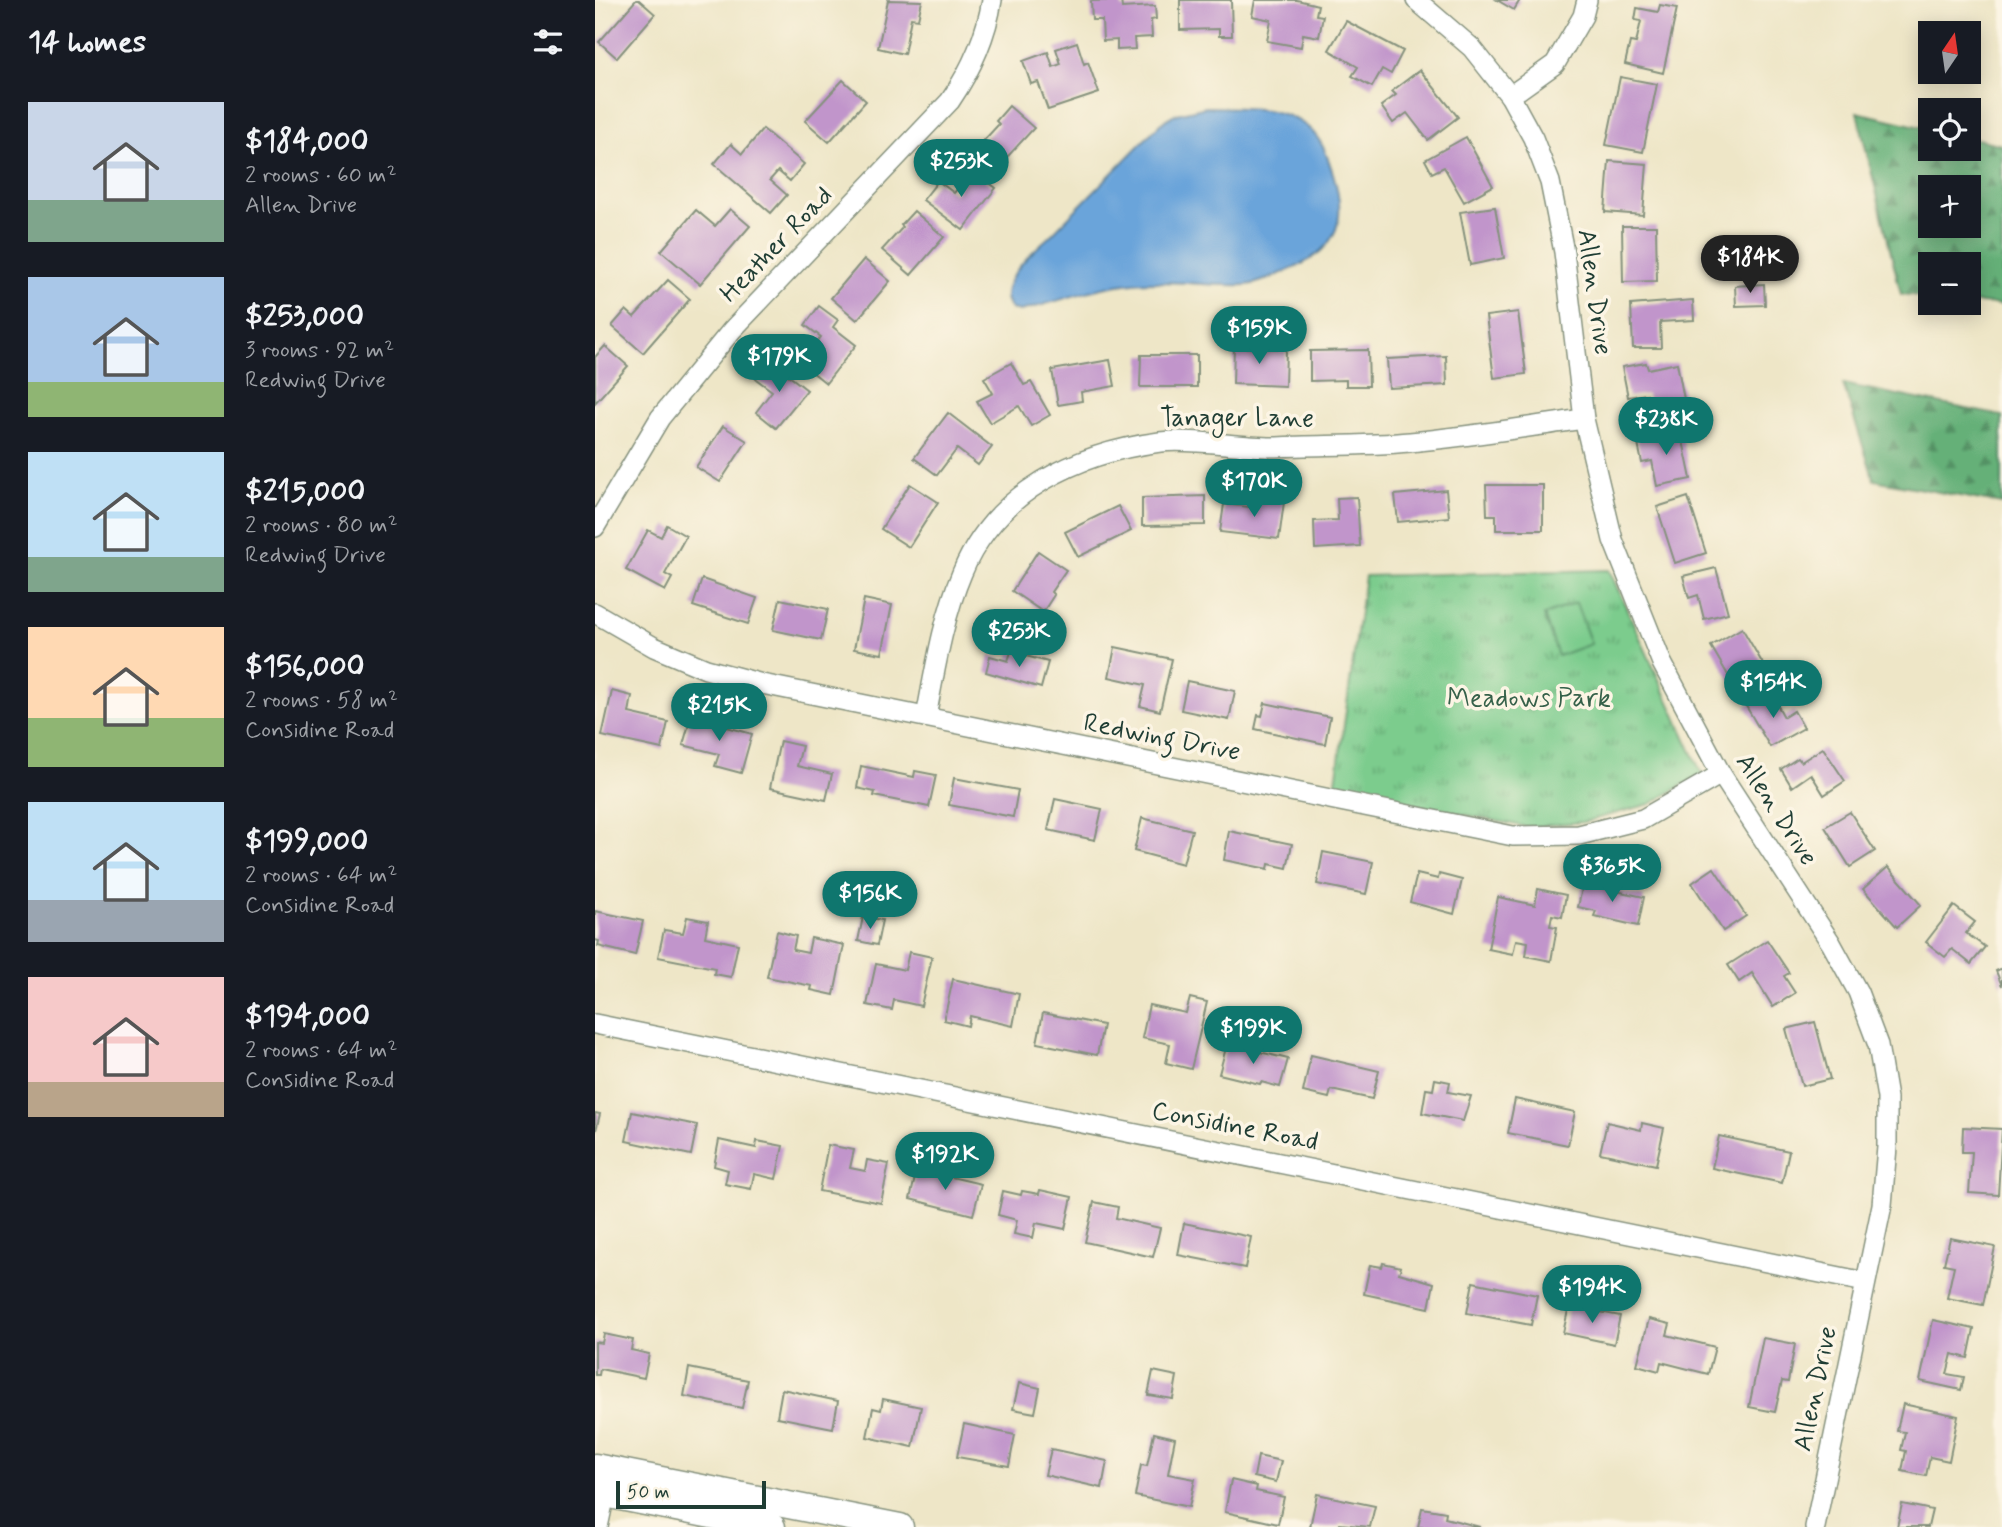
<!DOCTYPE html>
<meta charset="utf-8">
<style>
body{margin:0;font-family:Mynerve,sans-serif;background:#20242c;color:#f1f3f6;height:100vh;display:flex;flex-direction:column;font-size:26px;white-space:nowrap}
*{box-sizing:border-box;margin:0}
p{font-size:23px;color:#9ea1a6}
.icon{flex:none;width:38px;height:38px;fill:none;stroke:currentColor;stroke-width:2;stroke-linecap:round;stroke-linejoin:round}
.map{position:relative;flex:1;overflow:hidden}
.sheet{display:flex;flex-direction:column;background:#171b24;width:595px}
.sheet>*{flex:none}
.needle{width:46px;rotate:13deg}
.tools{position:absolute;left:1323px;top:21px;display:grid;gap:14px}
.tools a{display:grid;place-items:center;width:63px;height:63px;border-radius:0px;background:#171b24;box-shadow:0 4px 18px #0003;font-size:35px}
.scale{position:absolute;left:21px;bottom:18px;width:150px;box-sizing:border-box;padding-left:7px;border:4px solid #1f3d34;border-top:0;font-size:19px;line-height:24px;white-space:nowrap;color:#1f3d34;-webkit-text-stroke:5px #fcf5e5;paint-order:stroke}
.price{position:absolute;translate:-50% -60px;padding:0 16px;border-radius:24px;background:#0f766e;color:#fff;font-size:23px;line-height:46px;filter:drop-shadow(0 2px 4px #0008)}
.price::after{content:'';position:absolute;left:50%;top:42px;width:21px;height:16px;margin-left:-10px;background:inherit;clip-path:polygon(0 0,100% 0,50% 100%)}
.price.on{background:#222;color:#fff}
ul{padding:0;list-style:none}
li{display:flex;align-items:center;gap:21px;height:175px;padding:0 28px}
li span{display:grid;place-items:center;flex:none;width:196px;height:140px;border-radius:0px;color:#555}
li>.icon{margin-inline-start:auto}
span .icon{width:84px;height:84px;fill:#fffc;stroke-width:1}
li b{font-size:30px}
h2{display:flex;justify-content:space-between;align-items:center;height:84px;padding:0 28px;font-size:30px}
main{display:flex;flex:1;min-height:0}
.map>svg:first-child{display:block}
.grass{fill:url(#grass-tufts);stroke:#4e8460;stroke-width:2}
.forest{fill:url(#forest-firs);stroke:#427656;stroke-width:2;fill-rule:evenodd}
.garden{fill:#7ccc8d;stroke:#4e8460;stroke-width:2}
.water{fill:#6ba4da;stroke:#457087;stroke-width:2}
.building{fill:#c195cb}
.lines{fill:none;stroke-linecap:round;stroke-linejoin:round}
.minor-casing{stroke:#86927e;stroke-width:22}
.secondary-casing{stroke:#86927e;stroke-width:29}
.minor{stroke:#fff;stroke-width:19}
.secondary{stroke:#fff;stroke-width:26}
.labels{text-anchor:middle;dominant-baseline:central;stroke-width:7;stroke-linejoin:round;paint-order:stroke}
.street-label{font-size:26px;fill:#1f3d34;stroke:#fcf5e5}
.park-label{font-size:26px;fill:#36614a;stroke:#fcf5e5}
</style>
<main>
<section class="sheet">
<h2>14 homes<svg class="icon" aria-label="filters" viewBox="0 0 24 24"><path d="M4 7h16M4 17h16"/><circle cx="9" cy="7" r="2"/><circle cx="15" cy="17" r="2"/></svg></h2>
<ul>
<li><span style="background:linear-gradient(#c9d6e8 70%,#7fa58c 0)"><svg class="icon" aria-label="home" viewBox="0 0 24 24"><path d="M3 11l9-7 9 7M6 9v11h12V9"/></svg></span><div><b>$184,000</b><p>2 rooms · 60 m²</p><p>Allen Drive</p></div></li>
<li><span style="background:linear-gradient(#a9c7e8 75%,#8fb573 0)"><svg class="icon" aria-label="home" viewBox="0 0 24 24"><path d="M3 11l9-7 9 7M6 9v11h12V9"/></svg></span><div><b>$253,000</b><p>3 rooms · 92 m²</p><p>Redwing Drive</p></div></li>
<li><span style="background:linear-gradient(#bfe0f5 75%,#7fa58c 0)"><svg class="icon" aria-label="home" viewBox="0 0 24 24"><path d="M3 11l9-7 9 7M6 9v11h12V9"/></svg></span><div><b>$215,000</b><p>2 rooms · 80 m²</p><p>Redwing Drive</p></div></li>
<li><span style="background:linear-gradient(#ffd9b3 65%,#8fb573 0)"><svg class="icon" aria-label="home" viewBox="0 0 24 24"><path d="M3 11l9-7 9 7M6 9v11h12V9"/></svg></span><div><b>$156,000</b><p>2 rooms · 58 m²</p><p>Considine Road</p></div></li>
<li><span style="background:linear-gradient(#bfe0f5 70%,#9aa5b1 0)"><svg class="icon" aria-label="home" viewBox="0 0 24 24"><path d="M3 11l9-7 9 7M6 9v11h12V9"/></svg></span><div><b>$199,000</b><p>2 rooms · 64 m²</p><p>Considine Road</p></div></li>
<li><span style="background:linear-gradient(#f6c9c9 75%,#b9a48a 0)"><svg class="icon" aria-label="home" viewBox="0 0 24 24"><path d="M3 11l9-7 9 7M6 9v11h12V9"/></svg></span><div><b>$194,000</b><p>2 rooms · 64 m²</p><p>Considine Road</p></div></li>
</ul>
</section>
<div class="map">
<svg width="1407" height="1527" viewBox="0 0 1407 1527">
<defs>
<pattern id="grass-tufts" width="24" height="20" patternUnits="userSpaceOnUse" patternTransform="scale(1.75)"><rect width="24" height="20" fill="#7ccc8d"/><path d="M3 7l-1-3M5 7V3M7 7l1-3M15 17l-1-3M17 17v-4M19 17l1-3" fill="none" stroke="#65a774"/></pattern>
<pattern id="forest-firs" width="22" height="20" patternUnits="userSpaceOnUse" patternTransform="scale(1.75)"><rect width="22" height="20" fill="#65b078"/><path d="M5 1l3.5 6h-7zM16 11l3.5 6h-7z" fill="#539063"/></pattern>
</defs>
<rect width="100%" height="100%" fill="#fcf5e5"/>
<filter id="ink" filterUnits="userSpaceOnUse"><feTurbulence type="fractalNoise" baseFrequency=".0143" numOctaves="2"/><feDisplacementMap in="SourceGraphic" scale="14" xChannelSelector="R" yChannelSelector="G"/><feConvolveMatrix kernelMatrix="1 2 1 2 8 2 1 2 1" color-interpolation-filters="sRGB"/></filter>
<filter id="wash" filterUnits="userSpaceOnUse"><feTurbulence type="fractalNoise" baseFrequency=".00686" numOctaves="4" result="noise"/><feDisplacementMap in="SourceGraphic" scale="28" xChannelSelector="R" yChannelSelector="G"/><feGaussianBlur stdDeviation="1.57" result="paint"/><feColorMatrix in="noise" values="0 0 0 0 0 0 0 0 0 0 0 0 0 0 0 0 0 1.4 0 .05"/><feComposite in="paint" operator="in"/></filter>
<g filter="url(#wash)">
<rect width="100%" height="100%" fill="#eee6c7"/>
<!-- grass -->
<polygon class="grass" points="1014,570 1107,774 1055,804 989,822 932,827 740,789 770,576"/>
<!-- forest -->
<g class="forest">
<path d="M 1262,112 L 1335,129 L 1335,149 L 1374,149 L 1374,137 L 1407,145 L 1407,305 L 1374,302 L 1374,264 L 1335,264 L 1335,297 L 1306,294 ZM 1335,187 L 1374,187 L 1374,226 L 1335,226 Z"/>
<polygon points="1248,384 1407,416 1407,504 1279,480"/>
</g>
<!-- garden -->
<polygon class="garden" points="981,603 996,644 963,656 949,615"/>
<!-- water -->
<path class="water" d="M 611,107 C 653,108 709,104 729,149 C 753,206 755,246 692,271 C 679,276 665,284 651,285 C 613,287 576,279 539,283 C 501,286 463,302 425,311 L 416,309 C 415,308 411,299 411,298 C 409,277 440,249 454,237 L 565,124 L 578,115 Z"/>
<g id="blocks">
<!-- building -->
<g class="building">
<polygon points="41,0 44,0 60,14 22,58 4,42"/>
<polygon points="293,0 327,1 323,19 316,18 309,54 283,48"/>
<polygon points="526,0 527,8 560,6 561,19 556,20 557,37 539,38 540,49 522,50 522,40 508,41 507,20 497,20 496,1"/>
<polygon points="585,0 636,0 637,36 624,36 624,29 585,30"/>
<polygon points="660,0 702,0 723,5 721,15 728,16 724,37 708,34 706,47 672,41 676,20 657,16"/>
<polygon points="902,0 925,0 919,10"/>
<polygon points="1065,5 1082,8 1068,73 1030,64 1035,42 1041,43 1046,21 1040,20 1042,8 1063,12"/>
<polygon points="751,21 808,51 796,74 787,69 777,87 757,76 763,67 734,50"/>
<polygon points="482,42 489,64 493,62 504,93 453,110 443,82 436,84 428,61 453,52 458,67 466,64 461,49"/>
<polygon points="825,70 863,117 833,140 812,113 798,123 786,106 801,95 797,91"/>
<polygon points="1025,77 1062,84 1048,152 1011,145"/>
<polygon points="248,80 271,101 234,142 210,121"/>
<polygon points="414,106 439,128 401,169 380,150 404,124 401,121"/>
<polygon points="168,129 209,164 195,181 183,171 175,180 192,195 176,213 119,164 136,144 147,154"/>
<polygon points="871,137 898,186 869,202 849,167 837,173 830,160"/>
<polygon points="1014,161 1052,164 1048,215 1010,212"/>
<polygon points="377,170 401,188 368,230 328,200 343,181 359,193"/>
<polygon points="900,207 909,258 875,265 865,212"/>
<polygon points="135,209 155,226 105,284 66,251 101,210 120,226"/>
<polygon points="319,211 349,237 316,275 287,250 308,227 306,225"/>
<polygon points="1027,226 1061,226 1062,281 1028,282"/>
<polygon points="269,259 295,281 262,320 236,298"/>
<polygon points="73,280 95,299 48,353 17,326 31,310 39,317"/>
<polygon points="1169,284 1170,305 1141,306 1140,286"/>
<polygon points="1098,300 1099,320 1065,322 1066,348 1038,348 1036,305"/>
<polygon points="224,306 243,320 238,327 261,345 231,383 206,363 226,337 210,325"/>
<polygon points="923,312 931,374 899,378 891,316"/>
<polygon points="10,346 33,366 0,403 0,357"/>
<polygon points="639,347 691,349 690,386 638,384"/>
<polygon points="773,350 774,386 751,386 751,380 715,381 715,351"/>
<polygon points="546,355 602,355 602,387 545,387"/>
<polygon points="851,356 852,385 794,388 792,359"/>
<polygon points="515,360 520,386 486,392 487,401 463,405 457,370"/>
<polygon points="175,361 212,390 181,428 161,412 177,391 161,379"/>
<polygon points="416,363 429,385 436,382 455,415 436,426 424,406 395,423 382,401 398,393 389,378"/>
<polygon points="1051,363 1053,369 1082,363 1092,415 1057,422 1052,394 1033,397 1027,367"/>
<polygon points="353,413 397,447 383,465 362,449 342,475 319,458"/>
<polygon points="128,426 152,441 125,482 101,467"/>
<polygon points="1086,431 1096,479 1062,486 1057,461 1047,463 1042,439"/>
<polygon points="315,484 343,502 314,547 286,529"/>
<polygon points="891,485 948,485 948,530 901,530 901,515 892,515"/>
<polygon points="851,490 854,517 803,522 800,495"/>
<polygon points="610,496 610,525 547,526 547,498"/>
<polygon points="762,497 765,546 720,549 719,521 743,520 742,498"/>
<polygon points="1093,497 1111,553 1080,563 1062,507"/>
<polygon points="664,498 689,502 684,539 625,532 629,504 662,508"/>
<polygon points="523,506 536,531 483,557 470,532"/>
<polygon points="72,525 91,536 70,574 77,578 70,591 31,570 53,530 66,537"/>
<polygon points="443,551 471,570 456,592 459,595 448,612 417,591"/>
<polygon points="1121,568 1133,613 1109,619 1103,595 1094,598 1088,576"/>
<polygon points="107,579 162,598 153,624 98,606"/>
<polygon points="185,599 233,609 226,640 178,630"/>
<polygon points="269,599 297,605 287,654 259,649"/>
<polygon points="1147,628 1172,671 1141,689 1116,646"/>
<polygon points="520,647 577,659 565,711 545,706 550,685 514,677"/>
<polygon points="416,652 453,662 446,688 391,672 395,656 413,661"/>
<polygon points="592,681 640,691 634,720 586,710"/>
<polygon points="17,691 37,696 34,713 73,722 67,749 7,736"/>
<polygon points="1175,692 1189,717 1199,711 1209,728 1175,747 1151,706"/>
<polygon points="670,703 735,717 730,744 660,729 663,715 667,716"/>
<polygon points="96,717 157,734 146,773 120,766 124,754 88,745"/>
<polygon points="185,741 207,746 202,766 237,774 231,800 175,788"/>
<polygon points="1228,748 1250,781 1229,795 1216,774 1197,787 1186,769 1203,758 1206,762"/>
<polygon points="266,766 319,777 320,771 341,775 334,807 279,796 280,792 262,788"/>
<polygon points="359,778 423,790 418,817 354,805"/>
<polygon points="460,799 507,809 500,840 453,830"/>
<polygon points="1255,812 1280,851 1255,867 1230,827"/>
<polygon points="547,818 597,830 588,864 539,851"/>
<polygon points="634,831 697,844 692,868 674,864 673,869 629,860"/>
<polygon points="728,852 778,862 771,894 722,884"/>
<polygon points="1293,867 1326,905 1302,927 1268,889"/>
<polygon points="1119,868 1151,916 1128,931 1097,883"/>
<polygon points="822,874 843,879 844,874 867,880 859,914 815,902"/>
<polygon points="988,884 1049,897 1043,926 999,916 1001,911 983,907"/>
<polygon points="943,889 971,895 967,917 957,915 955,926 962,927 956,961 931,956 933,942 921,940 918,954 893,949 903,897 940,905"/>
<polygon points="1359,906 1380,922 1371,933 1390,947 1376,964 1357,949 1350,957 1331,942"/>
<polygon points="0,911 48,921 40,955 3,946 4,941 0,940"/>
<polygon points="92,917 113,921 110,937 143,944 136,977 119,974 120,968 63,957 69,930 88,933"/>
<polygon points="268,917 287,920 282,945 263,941"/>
<polygon points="182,931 201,936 198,950 213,953 216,938 249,945 239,995 216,990 217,986 172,977"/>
<polygon points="1172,940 1194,973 1189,976 1200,993 1178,1007 1157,973 1144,982 1133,965"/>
<polygon points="314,952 337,957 326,1006 299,1000 297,1010 272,1005 281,964 310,970"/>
<polygon points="1407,968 1407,986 1401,971"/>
<polygon points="358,979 424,994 418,1026 375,1016 373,1026 349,1020"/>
<polygon points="595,998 612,1002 596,1069 571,1063 575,1044 547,1038 554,1005 591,1013"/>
<polygon points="448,1013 508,1025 502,1055 442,1043"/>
<polygon points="1220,1022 1235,1079 1207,1086 1191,1029"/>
<polygon points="632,1044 693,1059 685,1087 666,1082 665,1084 624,1074"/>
<polygon points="716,1055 784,1071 777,1099 736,1090 734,1098 708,1092"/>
<polygon points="840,1079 855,1082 853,1092 876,1096 868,1121 827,1113 831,1089 838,1090"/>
<polygon points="920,1099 980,1112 973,1145 913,1133"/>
<polygon points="37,1112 102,1125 96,1155 31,1141"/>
<polygon points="0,1113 5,1114 1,1130 0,1129"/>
<polygon points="1012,1122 1046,1130 1047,1123 1069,1128 1061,1165 1005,1153"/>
<polygon points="1368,1127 1407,1129 1403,1195 1374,1193 1377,1152 1367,1152"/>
<polygon points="1124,1136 1194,1151 1187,1183 1117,1168"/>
<polygon points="124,1140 161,1148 162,1141 188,1146 181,1179 159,1174 156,1189 130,1184 133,1170 119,1166"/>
<polygon points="233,1145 259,1150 255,1168 270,1171 272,1160 294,1164 286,1203 224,1191"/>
<polygon points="322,1169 386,1184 378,1215 315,1199"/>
<polygon points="445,1190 477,1197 470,1229 441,1223 438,1238 419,1234 422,1220 403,1215 408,1191 426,1195 427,1191 444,1194"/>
<polygon points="499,1202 523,1207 521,1218 565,1228 558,1257 490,1242"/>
<polygon points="589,1223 656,1237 650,1268 583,1255"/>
<polygon points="1355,1238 1400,1247 1388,1305 1352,1298 1359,1266 1349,1264"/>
<polygon points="788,1263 806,1267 804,1273 839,1283 834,1308 769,1294 775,1265 787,1267"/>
<polygon points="878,1282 942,1295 936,1325 872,1313"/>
<polygon points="974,1306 1025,1316 1019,1344 968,1333"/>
<polygon points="1054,1319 1075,1324 1072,1335 1120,1347 1113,1374 1066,1362 1064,1371 1042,1365"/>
<polygon points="1338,1320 1379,1329 1373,1358 1357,1354 1352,1374 1369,1377 1366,1390 1325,1381"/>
<polygon points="9,1334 38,1340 36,1350 54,1354 49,1378 5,1369 4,1375 0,1375 0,1342 7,1343"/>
<polygon points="1168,1338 1200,1344 1193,1382 1187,1381 1180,1412 1154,1407"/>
<polygon points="94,1368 153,1380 147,1408 89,1396"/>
<polygon points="558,1371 582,1376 578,1399 553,1395"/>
<polygon points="424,1383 445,1388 440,1413 418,1409"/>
<polygon points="187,1389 243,1401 238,1428 182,1417"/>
<polygon points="288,1399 326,1407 318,1447 272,1437 278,1408 286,1410"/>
<polygon points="1308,1404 1363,1416 1354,1461 1335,1457 1331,1476 1307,1471 1311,1451 1306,1450 1310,1432 1302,1431"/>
<polygon points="369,1424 420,1435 414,1466 362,1457"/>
<polygon points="559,1433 580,1438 573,1474 600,1479 594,1507 540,1496 546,1465 552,1466"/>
<polygon points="456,1449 512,1461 507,1488 450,1475"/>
<polygon points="663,1456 686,1461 681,1482 659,1477"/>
<polygon points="636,1480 662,1486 661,1491 689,1497 683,1524 630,1512"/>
<polygon points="722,1494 780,1506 775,1527 745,1524 744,1527 715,1527"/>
<polygon points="1307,1504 1337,1510 1333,1527 1302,1527"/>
<polygon points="827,1508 851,1512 850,1518 885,1527 823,1527"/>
</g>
</g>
</g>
<g filter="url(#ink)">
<use href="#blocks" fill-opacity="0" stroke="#86927e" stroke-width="2"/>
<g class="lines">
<!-- minor casing -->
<g class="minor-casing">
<g id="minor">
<polyline points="821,0 877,48 915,96 938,138 955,182 969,252 989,419 1018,540 1067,663 1126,774 1236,943 1263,992 1283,1045 1292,1098 1292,1147 1287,1205 1220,1527"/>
<polyline points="915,96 960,64 988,16 992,0"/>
<path d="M 0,527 L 65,418 L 137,330 L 355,101 C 376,70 391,38 397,0"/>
<polyline points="0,613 59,647 111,669 167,684 918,836 984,835 1048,819 1126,774"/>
<path d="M 331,717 C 340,670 348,618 367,573 C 401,491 482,453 565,442 C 600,438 645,448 682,447 C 726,445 771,446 815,442 C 873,437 931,427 989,419"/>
<polyline points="0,1024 1270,1282"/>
<polyline points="3,1527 10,1494"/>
</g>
</g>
<!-- secondary casing -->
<g class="secondary-casing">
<g id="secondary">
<polyline points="0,1467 305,1527"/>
<polyline points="0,1492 177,1527"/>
</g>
</g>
<!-- minor -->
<use href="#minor" class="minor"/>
<!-- secondary -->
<use href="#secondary" class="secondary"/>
</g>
</g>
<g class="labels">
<!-- street labels -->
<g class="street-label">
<text transform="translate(182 245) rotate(-46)">Heather Road</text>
<text transform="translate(999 292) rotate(82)">Allen Drive</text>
<text x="642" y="419">Tanager Lane</text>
<text transform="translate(567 738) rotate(11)">Redwing Drive</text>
<text transform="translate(1181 810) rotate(57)">Allen Drive</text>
<text transform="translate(640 1127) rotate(11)">Considine Road</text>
<text transform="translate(1221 1389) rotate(-78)">Allen Drive</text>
</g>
<!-- park labels -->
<g class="park-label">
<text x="934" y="699">Meadows Park</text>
</g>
</g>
</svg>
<div class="tools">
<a><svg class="needle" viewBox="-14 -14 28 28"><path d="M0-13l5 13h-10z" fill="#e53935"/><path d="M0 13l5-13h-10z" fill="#9ea1a6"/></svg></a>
<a><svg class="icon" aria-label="locate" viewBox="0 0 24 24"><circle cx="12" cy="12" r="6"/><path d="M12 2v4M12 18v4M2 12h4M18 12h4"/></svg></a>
<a>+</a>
<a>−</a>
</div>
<div class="scale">50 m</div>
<b class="price" style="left:366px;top:199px">$253K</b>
<b class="price on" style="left:1155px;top:295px">$184K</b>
<b class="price" style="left:664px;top:366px">$159K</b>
<b class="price" style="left:184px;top:394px">$179K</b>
<b class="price" style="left:1071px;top:457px">$238K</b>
<b class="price" style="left:659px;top:519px">$170K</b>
<b class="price" style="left:424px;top:669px">$253K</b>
<b class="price" style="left:1178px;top:720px">$154K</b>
<b class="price" style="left:124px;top:743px">$215K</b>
<b class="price" style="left:1017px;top:904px">$365K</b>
<b class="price" style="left:275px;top:931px">$156K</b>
<b class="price" style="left:658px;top:1066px">$199K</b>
<b class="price" style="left:350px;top:1192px">$192K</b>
<b class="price" style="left:997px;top:1325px">$194K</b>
</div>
</main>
